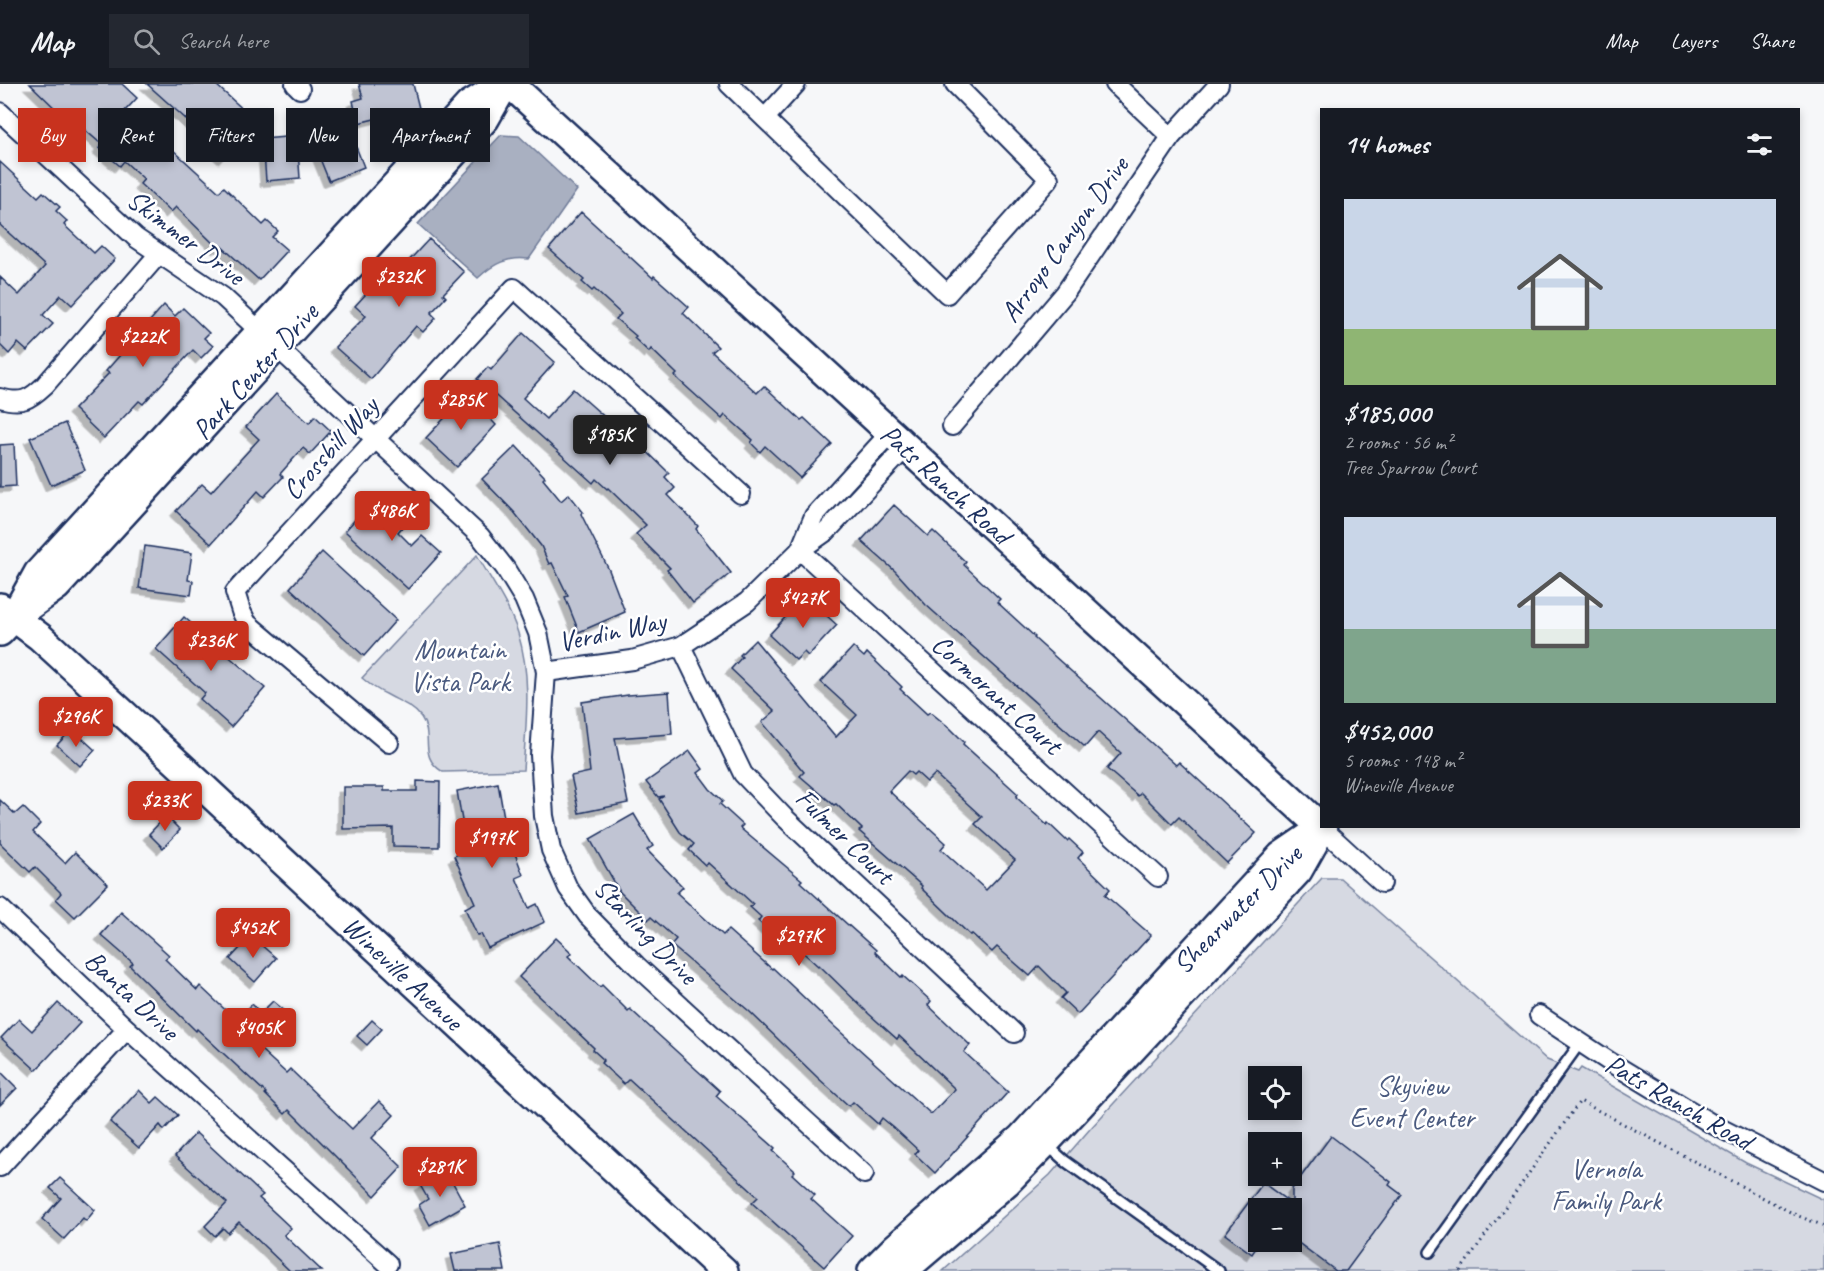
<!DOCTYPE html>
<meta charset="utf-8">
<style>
body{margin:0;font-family:Caveat,sans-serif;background:#242831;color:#f1f3f6;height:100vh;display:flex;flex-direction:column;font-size:22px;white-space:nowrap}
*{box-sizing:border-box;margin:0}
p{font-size:20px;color:#9ea1a6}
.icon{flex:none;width:33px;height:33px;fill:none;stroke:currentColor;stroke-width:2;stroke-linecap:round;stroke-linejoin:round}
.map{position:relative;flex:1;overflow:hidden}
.side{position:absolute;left:1320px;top:24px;width:480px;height:720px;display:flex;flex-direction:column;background:#171b24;border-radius:0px;box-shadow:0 3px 9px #0003}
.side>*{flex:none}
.banner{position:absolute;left:18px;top:24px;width:570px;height:54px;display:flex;gap:12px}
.tools{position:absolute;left:1248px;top:982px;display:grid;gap:12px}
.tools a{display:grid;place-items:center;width:54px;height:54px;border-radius:0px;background:#171b24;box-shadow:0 3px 9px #0003;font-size:30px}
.price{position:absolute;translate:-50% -51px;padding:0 14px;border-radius:6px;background:#c8321e;color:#fff;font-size:20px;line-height:39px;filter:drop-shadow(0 2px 3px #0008)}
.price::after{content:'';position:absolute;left:50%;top:36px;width:18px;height:14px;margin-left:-9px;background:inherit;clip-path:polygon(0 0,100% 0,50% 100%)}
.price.active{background:#222;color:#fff}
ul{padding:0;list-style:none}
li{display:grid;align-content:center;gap:12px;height:318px;padding:0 24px}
li span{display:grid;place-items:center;height:186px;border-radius:0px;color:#555}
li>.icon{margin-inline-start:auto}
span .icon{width:108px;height:108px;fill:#fffc;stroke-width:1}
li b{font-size:26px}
h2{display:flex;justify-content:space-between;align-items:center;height:72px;padding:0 24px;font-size:26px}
.tag{padding:0 21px;border-radius:0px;background:#171b24;box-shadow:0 3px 9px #0003;font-size:21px;line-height:54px}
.tag.active{background:#c8321e;color:#fff}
header{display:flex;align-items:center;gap:36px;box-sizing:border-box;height:84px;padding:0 30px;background:#171b24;border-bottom:2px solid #363941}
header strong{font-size:28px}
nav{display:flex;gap:33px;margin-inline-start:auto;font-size:21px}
.search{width:420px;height:54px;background:#242831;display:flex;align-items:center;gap:15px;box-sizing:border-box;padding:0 21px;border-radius:0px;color:#9ea1a6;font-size:22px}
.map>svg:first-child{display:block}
.green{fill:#d6d9e2;stroke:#7884a0;stroke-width:1.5;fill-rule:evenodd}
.water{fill:#a9b0c1;stroke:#707c99;stroke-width:1.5}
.building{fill:#c0c4d3;stroke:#1b2f5e;stroke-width:1.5;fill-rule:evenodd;filter:url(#shadow)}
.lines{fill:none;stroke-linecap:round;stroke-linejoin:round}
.lane-casing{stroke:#1b2f5e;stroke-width:14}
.street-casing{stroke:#1b2f5e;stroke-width:22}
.secondary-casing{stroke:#1b2f5e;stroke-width:32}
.path{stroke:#1b2f5e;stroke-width:3;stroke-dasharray:1.5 4.5;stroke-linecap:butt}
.lane{stroke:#fff;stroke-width:9}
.street{stroke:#fff;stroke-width:18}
.secondary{stroke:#fff;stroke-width:27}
.labels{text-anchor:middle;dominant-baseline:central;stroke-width:5;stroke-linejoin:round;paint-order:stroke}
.street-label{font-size:28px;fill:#1b2f5e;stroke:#fff}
.park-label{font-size:28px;fill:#4a5a7f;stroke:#fff}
</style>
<header>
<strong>Map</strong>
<div class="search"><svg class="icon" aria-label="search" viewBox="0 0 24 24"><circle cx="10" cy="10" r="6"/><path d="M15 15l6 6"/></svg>Search here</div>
<nav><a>Map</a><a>Layers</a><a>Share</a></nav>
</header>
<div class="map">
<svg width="1824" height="1187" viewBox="0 0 1824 1187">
<defs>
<filter id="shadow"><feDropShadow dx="-5.5" dy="5.5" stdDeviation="0" flood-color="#0004"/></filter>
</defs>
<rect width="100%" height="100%" fill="#f6f7f9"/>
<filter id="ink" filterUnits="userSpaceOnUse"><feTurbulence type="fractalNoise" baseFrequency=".0167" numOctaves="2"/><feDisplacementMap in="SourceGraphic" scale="12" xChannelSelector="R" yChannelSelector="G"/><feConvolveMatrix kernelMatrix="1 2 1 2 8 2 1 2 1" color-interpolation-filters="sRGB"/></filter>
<g filter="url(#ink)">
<!-- green -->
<g class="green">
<path d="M 477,471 C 491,496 509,521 518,549 C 532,594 526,640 523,686 L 443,688 C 417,672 435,653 421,633 C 413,622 398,617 386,610 C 377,606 369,600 362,594 Z"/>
<path d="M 1322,794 L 1340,794 L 1547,976 L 1578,988 L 1581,984 L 1746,1079 L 1824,1116 L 1824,1187 L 943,1187 L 1050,1091 L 1090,1045 ZM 1258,993 L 1292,993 L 1292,1026 L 1258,1026 ZM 1258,1059 L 1292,1059 L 1292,1092 L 1258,1092 ZM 1258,1125 L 1292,1125 L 1292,1158 L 1258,1158 Z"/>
</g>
<!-- water -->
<path class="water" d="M 501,51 L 519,52 L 577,106 L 529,175 C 508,172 493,180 478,194 L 418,140 Z"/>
<!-- building -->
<g class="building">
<polygon points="30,0 122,0 137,14 123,29 168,69 172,65 219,108 224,103 263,141 267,137 278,147 272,153 287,166 259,196 221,162 218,164 176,123 171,128 140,100 144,95 124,77 120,82 99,64 101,60 77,39 71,45 57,33 60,29"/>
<polygon points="147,0 215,0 257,38 224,74 194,47 196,44"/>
<polygon points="359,0 413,0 419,24 358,39 353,17 363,14"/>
<polygon points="345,35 364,83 329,97 310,50"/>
<polygon points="297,52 300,94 266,97 263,55"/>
<polygon points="0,78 38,113 43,108 60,123 56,127 67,137 64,141 94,169 101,162 115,175 72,221 61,211 43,231 53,240 27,267 18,259 9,270 0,261 0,193 19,211 45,182 0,141"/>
<polygon points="581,128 653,194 654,192 689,223 683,229 718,263 712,268 757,309 764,302 801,336 804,334 832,360 800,394 765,362 760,368 751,359 753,356 725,331 722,335 680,297 675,292 677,290 651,265 649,268 634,254 636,252 616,235 621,230 594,205 592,207 582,198 584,196 549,165"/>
<polygon points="429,155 464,188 443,210 446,213 431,229 436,234 423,248 416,242 371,295 335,263 366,232 355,222 376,199 383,205"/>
<polygon points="164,221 175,232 183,224 209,249 204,254 213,262 201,274 193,266 143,320 139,317 104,354 74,325 109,289 106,287"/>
<polygon points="523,249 555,278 523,314 546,335 573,305 608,336 609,335 629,353 630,351 669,389 665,393 675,404 668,411 698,442 696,445 731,489 693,519 667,486 670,484 636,450 646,441 608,404 607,405 596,395 593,399 477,295 488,283 491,286"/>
<polygon points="276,310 309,339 315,332 331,347 310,370 303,364 280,390 283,393 264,413 258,407 211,460 176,427 202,400 211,408 259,355 246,343"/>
<polygon points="467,310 496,341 457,383 426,354"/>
<polygon points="65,339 85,386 51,401 30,354"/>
<polygon points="14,360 16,402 0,403 0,361"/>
<polygon points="516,362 545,393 543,395 561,417 569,410 583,428 581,430 609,486 625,528 579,548 565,513 568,512 552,479 549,480 541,462 514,428 482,395"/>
<polygon points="378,410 406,435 407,438 398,448 412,462 422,452 441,469 408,505 345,447"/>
<polygon points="894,421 928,452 933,447 966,478 964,481 1000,515 997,518 1035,553 1034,554 1176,681 1179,678 1256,749 1227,779 1179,733 1172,740 1141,709 1138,712 1107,685 1121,669 1098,648 1085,663 926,521 895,487 861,457"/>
<polygon points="145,462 192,469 188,496 193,497 191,511 139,504"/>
<polygon points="322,468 396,536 364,572 290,504"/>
<polygon points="805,512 837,541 808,572 804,568 796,576 769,551"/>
<polygon points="184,533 265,604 231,643 200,615 205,609 156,565"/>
<path d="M 755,556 L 836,653 L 857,631 L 821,598 L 853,563 L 864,573 L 867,569 L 902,603 L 900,605 L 927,630 L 930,628 L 950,644 L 964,658 L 963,660 L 1018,710 L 1016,713 L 1047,741 L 1048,739 L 1067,757 L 1069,755 L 1083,768 L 1078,774 L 1110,805 L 1105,811 L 1151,851 L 1078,930 L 1061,914 L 1066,909 L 1039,882 L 1030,892 L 997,863 L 992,868 L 972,850 L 970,851 L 921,804 L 922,802 L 859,747 L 862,745 L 836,720 L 834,721 L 800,692 L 804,688 L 762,638 L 775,627 L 731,585 L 742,573 L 740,571 ZM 908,687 L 913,691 L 916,688 L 927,698 L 935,690 L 982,733 L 975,740 L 1015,776 L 986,806 L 941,765 L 946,759 L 889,707 Z"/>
<polygon points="669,608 672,650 615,654 628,719 579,729 571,692 590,688 582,618 628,611"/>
<polygon points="72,645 95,666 80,682 57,661"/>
<polygon points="690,667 703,685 698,689 710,705 723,717 720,720 743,741 740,744 802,796 800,798 876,866 875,868 902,894 903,892 931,917 928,921 970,961 964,968 1008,1008 935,1089 915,1070 918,1066 894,1044 882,1034 878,1040 853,1018 849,1022 818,994 749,927 671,861 676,855 651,833 648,836 620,808 590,755 634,730 653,762 647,766 683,803 677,809 723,851 728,846 772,885 773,884 835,943 931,1030 955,1005 899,952 897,955 869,930 819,881 818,882 786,853 781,858 758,837 761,833 750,823 753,820 708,779 705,781 689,766 694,760 680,748 659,715 664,712 658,713 646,698"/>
<polygon points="417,697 440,698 439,763 393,762 393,744 343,745 343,703 384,703 384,707 417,707"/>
<polygon points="498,699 506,745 523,791 516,794 529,824 537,820 545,838 488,864 481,850 477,851 465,824 475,819 454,772 467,766 457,707"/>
<polygon points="0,716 15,730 23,723 40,740 33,748 65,779 75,768 108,800 75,833 56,815 61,809 35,783 30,788 0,759"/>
<polygon points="166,732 180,746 163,764 149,750"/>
<polygon points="121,828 169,871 165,875 197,906 200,902 237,937 252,920 266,934 248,954 286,989 290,985 352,1045 379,1017 394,1031 372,1054 402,1083 375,1112 289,1026 285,1030 265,1010 266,1009 197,945 196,947 130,882 133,879 101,851"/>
<polygon points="251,852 276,874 255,898 230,875"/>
<polygon points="556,854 572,869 568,872 600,903 602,901 628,927 630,925 720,1007 716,1012 775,1064 773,1067 795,1087 792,1090 815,1111 811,1115 852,1152 824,1183 752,1119 758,1113 629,995 624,1000 601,979 604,976 593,966 594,964 519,893"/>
<polygon points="273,917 285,927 274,939 262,928"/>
<polygon points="58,919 80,939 36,986 1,954 19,935 32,947"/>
<polygon points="372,936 382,945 367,961 357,952"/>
<polygon points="0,987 17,1004 0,1021"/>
<polygon points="139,1006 152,1019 158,1013 178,1031 164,1046 160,1041 139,1064 110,1038"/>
<polygon points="196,1049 263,1111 259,1114 291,1144 284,1151 322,1187 290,1187 239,1138 228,1149 223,1144 215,1152 205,1142 227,1119 175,1072"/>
<polygon points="1331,1052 1391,1098 1389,1101 1402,1111 1346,1187 1336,1187 1292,1154 1292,1125 1258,1125 1258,1161 1252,1170 1225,1150 1263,1099 1292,1120 1292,1105"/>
<polygon points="446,1086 465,1121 430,1141 419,1121 428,1115 420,1101"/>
<polygon points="60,1094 95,1126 86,1137 83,1134 64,1155 42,1135 61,1114 50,1104"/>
<polygon points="500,1160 505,1187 455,1187 451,1170"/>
</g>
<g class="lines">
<!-- lane casing -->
<g class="lane-casing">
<g id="lane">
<polyline points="1047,1061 1065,1077 1219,1187"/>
<polyline points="1430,1168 1580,959"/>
</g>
</g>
<!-- street casing -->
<g class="street-casing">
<g id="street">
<polyline points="295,0 300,5"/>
<polyline points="729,0 947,210 1049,95 955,0"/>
<polyline points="1115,0 1171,53"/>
<polyline points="0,28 136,154 223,213 480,452 505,484 524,515 538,549 546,588 540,671 544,732 551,766 568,804 588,832 636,881 864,1090"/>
<polyline points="765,34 796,0"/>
<path d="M 0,314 C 22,320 29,316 45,301 L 158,171"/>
<polyline points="952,342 1065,209 1171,53 1219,0"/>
<polyline points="800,466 1158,793"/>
<polyline points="800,466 814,432 890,349"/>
<polyline points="681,562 743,690 784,733 1014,949"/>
<polyline points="546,588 632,576 681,562 747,518 800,466 827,447 906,363"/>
<polyline points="389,659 247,539 241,527 235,508 514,204 741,410"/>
<polyline points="1322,744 1382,799"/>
<polyline points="0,824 127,945 388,1180"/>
<polyline points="1539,931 1610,978 1712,1040 1824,1097"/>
<polyline points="0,1083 127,945"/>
</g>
</g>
<!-- secondary casing -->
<g class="secondary-casing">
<g id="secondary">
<polyline points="510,0 1322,744"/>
<polyline points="0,523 40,553 172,674 724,1187"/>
<polyline points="17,527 38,489 469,21 503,0"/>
<polyline points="0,548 14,533 57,502 485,35 505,0"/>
<polyline points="872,1187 895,1164 1021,1054 1281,772 1322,744"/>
<polyline points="903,1187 1007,1098 1045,1059 1298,787 1320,748"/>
</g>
</g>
<!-- path -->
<polyline class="path" points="1460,1187 1580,1017 1796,1131 1824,1142"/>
<!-- lane -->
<use href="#lane" class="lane"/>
<!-- street -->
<use href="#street" class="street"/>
<!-- secondary -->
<use href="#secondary" class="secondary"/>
</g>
</g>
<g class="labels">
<!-- street labels -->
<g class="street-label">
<text transform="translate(186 153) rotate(37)">Skimmer Drive</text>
<text transform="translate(1064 155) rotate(-54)">Arroyo Canyon Drive</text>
<text transform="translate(255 287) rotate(-48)">Park Center Drive</text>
<text transform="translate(330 364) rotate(-48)">Crossbill Way</text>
<text transform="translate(946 400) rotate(42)">Pats Ranch Road</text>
<text transform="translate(612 547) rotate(-12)">Verdin Way</text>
<text transform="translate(997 610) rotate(42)">Cormorant Court</text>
<text transform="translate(845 752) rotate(44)">Fulmer Court</text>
<text transform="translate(1237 825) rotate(-45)">Shearwater Drive</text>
<text transform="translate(646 847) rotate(46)">Starling Drive</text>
<text transform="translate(403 889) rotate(43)">Wineville Avenue</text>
<text transform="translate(132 911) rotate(43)">Banta Drive</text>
<text transform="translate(1679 1018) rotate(30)">Pats Ranch Road</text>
</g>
<!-- park labels -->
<g class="park-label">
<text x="460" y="565">Mountain<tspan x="460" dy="32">Vista Park</tspan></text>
<text x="1412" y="1001">Skyview<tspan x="1412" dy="32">Event Center</tspan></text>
<text x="1606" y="1084">Vernola<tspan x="1606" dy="32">Family Park</tspan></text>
</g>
</g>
</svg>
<div class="tools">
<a><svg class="icon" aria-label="locate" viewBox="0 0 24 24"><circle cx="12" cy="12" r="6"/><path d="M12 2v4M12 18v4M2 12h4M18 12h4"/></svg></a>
<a>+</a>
<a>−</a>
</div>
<b class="price" style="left:399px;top:224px">$232K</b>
<b class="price" style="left:143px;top:284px">$222K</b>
<b class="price" style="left:461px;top:347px">$285K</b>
<b class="price active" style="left:610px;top:382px">$185K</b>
<b class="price" style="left:392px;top:458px">$486K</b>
<b class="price" style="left:803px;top:545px">$427K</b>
<b class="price" style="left:211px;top:588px">$236K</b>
<b class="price" style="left:76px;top:664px">$296K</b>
<b class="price" style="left:165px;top:748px">$233K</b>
<b class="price" style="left:492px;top:785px">$197K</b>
<b class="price" style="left:253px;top:875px">$452K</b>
<b class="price" style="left:799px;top:883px">$297K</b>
<b class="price" style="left:259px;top:975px">$405K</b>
<b class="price" style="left:440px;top:1114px">$281K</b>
<div class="banner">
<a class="tag active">Buy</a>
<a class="tag">Rent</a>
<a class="tag">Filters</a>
<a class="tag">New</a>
<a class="tag">Apartment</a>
</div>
<section class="side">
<h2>14 homes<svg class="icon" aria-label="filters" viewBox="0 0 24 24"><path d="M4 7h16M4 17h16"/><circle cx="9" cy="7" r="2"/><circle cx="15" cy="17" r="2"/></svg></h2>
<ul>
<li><span style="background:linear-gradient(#c9d6e8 70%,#8fb573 0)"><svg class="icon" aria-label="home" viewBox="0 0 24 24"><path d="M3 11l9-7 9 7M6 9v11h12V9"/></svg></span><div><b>$185,000</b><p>2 rooms · 56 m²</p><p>Tree Sparrow Court</p></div></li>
<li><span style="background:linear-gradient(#c9d6e8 60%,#7fa58c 0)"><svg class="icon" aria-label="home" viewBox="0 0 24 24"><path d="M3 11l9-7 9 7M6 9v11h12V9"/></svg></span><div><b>$452,000</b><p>5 rooms · 148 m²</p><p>Wineville Avenue</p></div></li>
</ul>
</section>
</div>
